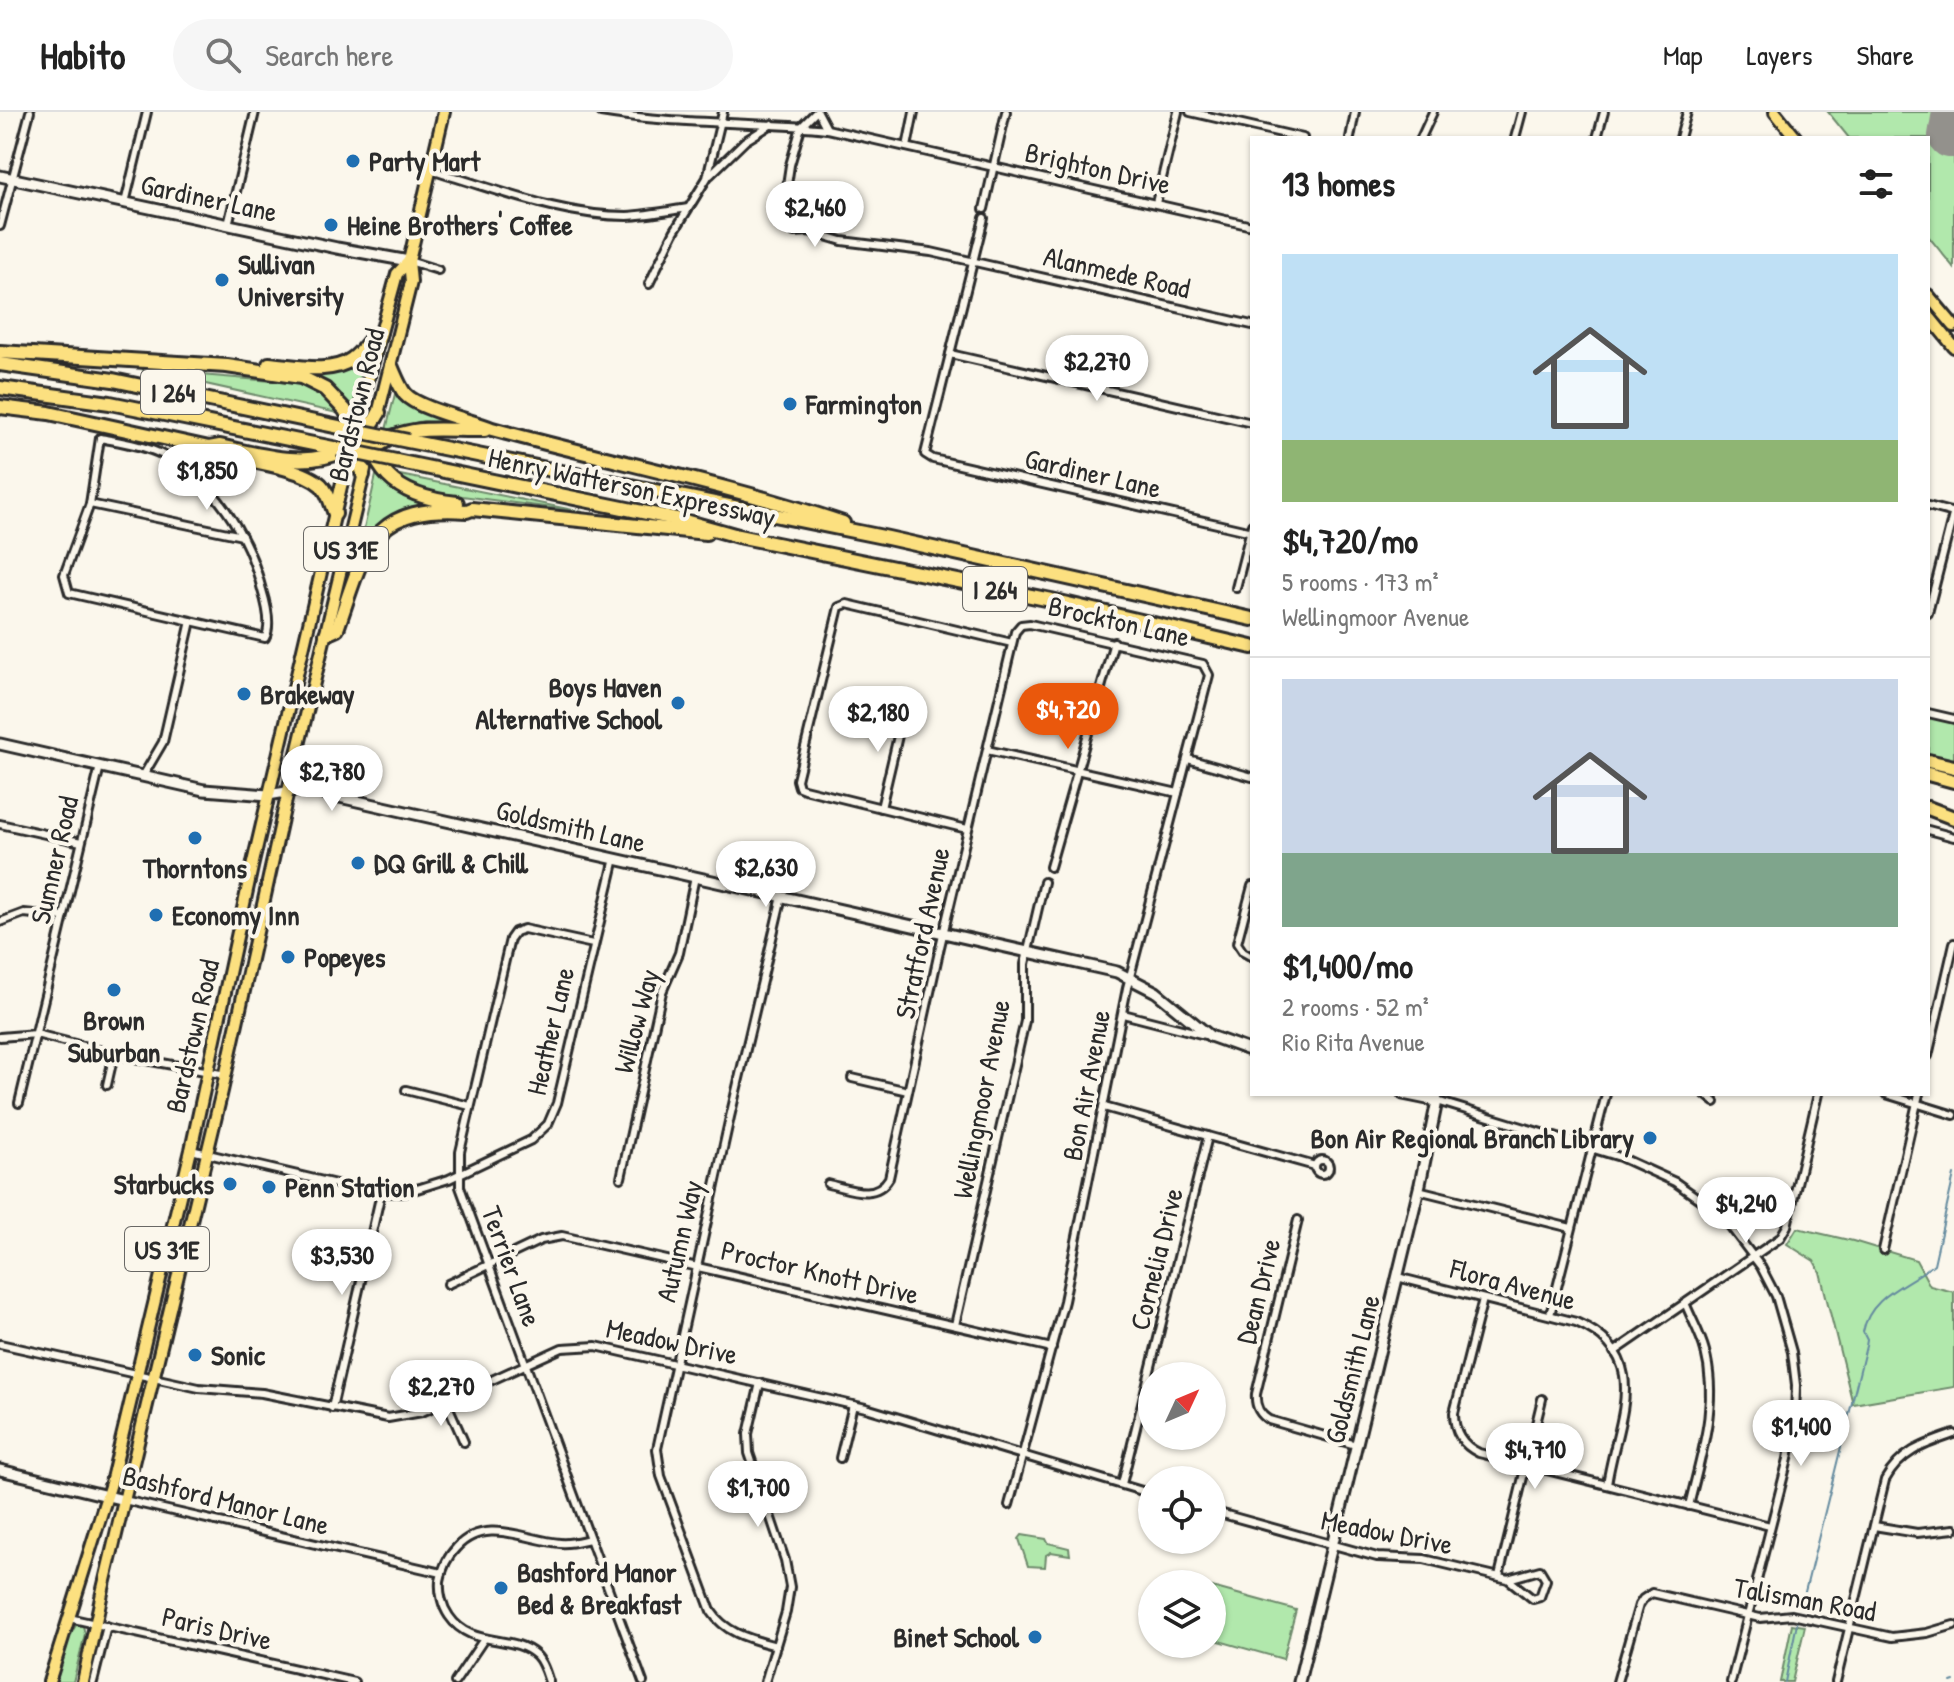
<!DOCTYPE html>
<meta charset="utf-8">
<style>
body{margin:0;font-family:"Patrick Hand",sans-serif;background:#f6f6f6;color:#222;height:100vh;display:flex;flex-direction:column;font-size:30px;white-space:nowrap}
*{box-sizing:border-box;margin:0}
p{font-size:26px;color:#767676}
.icon{flex:none;width:44px;height:44px;fill:none;stroke:currentColor;stroke-width:2;stroke-linecap:round;stroke-linejoin:round}
.map{position:relative;flex:1;overflow:hidden}
.panel{position:absolute;left:1250px;top:24px;width:680px;height:960px;display:flex;flex-direction:column;background:#fff;border-radius:0px;box-shadow:0 2px 6px #0004}
.panel>*{flex:none}
.needle{width:52px;rotate:46deg}
.tools{position:absolute;left:1138px;top:1250px;display:grid;gap:16px}
.tools a{display:grid;place-items:center;width:88px;height:88px;border-radius:50%;background:#fff;box-shadow:0 2px 6px #0004;font-size:40px}
.price{position:absolute;translate:-50% -68px;padding:0 18px;border-radius:28px;background:#fff;color:#222;font-size:26px;line-height:52px;filter:drop-shadow(0 2px 4px #0008)}
.price::after{content:'';position:absolute;left:50%;top:48px;width:24px;height:18px;margin-left:-12px;background:inherit;clip-path:polygon(0 0,100% 0,50% 100%)}
.price.selected{background:#ea580c;color:#fff}
ul{padding:0;list-style:none}
li{display:grid;align-content:center;gap:16px;height:424px;padding:0 32px}
li+li{border-top:2px solid #e0e0e0}
li span{display:grid;place-items:center;height:248px;border-radius:0px;color:#555}
li>.icon{margin-inline-start:auto}
span .icon{width:144px;height:144px;fill:#fffc;stroke-width:1}
li b{font-size:34px}
h2{display:flex;justify-content:space-between;align-items:center;height:96px;padding:0 32px;font-size:34px}
header{display:flex;align-items:center;gap:48px;box-sizing:border-box;height:112px;padding:0 40px;background:#fff;border-bottom:2px solid #e0e0e0}
header strong{font-size:38px}
nav{display:flex;gap:44px;margin-inline-start:auto;font-size:28px}
.search{width:560px;height:72px;background:#f6f6f6;display:flex;align-items:center;gap:20px;box-sizing:border-box;padding:0 28px;border-radius:44px;color:#767676;font-size:30px}
.map>svg:first-child{display:block}
.green{fill:#b1e8ac;stroke:#6e8a6c;stroke-width:2}
.lines{fill:none;stroke-linecap:round;stroke-linejoin:round}
.stream{stroke:#658b9f;stroke-width:2}
.runway{stroke:#93918c;stroke-width:44}
.street-casing{stroke:#2b2b2b;stroke-width:12}
.secondary-casing{stroke:#2b2b2b;stroke-width:15}
.primary-casing{stroke:#2b2b2b;stroke-width:16}
.highway-casing{stroke:#2b2b2b;stroke-width:18}
.street{stroke:#fbf7ec;stroke-width:6}
.secondary{stroke:#fbf7ec;stroke-width:9}
.primary{stroke:#fce080;stroke-width:10}
.highway{stroke:#fce080;stroke-width:12}
.highway-bridge-casing{stroke:#2b2b2b;stroke-width:18;stroke-linecap:butt}
.highway-bridge{stroke:#fce080;stroke-width:12}
.poi-dot{fill:#1f6fb2;stroke:#fbf7ec;stroke-width:3}
.labels{text-anchor:middle;dominant-baseline:central;stroke-width:8;stroke-linejoin:round;paint-order:stroke}
.shield{fill:#fbf7ec;stroke:#696865;stroke-width:2}
.shield-label{font-size:26px;font-weight:bold;fill:#2b2b2b}
.poi-label{font-size:28px;font-weight:bold;fill:#2b2b2b;stroke:#fbf7ec;text-anchor:start}
.street-label{font-size:28px;fill:#2b2b2b;stroke:#fbf7ec}
</style>
<header>
<strong>Habito</strong>
<div class="search"><svg class="icon" aria-label="search" viewBox="0 0 24 24"><circle cx="10" cy="10" r="6"/><path d="M15 15l6 6"/></svg>Search here</div>
<nav><a>Map</a><a>Layers</a><a>Share</a></nav>
</header>
<div class="map">
<svg width="1954" height="1570" viewBox="0 0 1954 1570">
<rect width="100%" height="100%" fill="#fbf7ec"/>
<filter id="ink" filterUnits="userSpaceOnUse"><feTurbulence type="fractalNoise" baseFrequency=".0125" numOctaves="2"/><feDisplacementMap in="SourceGraphic" scale="16" xChannelSelector="R" yChannelSelector="G"/><feConvolveMatrix kernelMatrix="1 2 1 2 8 2 1 2 1" color-interpolation-filters="sRGB"/></filter>
<g filter="url(#ink)">
<!-- green -->
<g class="green">
<polygon points="1828,0 1935,0 1941,8 1940,22 1954,24 1954,156 1928,124 1928,26 1849,26"/>
<polygon points="366,239 352,298 331,274 302,260 326,259"/>
<polygon points="142,258 296,271 325,286 337,301"/>
<polygon points="396,278 466,311 423,309 386,318"/>
<path d="M 377,359 C 395,382 415,390 444,394 L 410,399 L 357,448 Z"/>
<polygon points="395,362 583,400 424,379 409,373"/>
<polygon points="1928,604 1954,611 1954,649 1928,643"/>
<polygon points="1797,1116 1853,1129 1916,1148 1930,1174 1954,1180 1954,1275 1853,1292 1820,1160 1814,1149 1787,1132"/>
<polygon points="1022,1423 1046,1427 1048,1431 1069,1436 1070,1443 1051,1440 1046,1443 1045,1455 1028,1454 1019,1427"/>
<polygon points="1212,1475 1296,1498 1283,1547 1212,1527"/>
<polygon points="1792,1512 1805,1514 1792,1570 1780,1570"/>
<polygon points="76,1513 83,1514 85,1522 73,1570 56,1570 69,1525"/>
</g>
<g class="lines">
<!-- stream -->
<g class="stream">
<path d="M 1801,1496 L 1866,1234 L 1867,1228 L 1863,1220 C 1870,1183 1907,1174 1934,1152 L 1954,1063"/>
<polyline points="1785,1570 1797,1511"/>
<polyline points="1951,1570 1954,1569"/>
</g>
<!-- runway -->
<polyline class="runway" points="1950,24 1954,0"/>
<!-- street casing -->
<g class="street-casing">
<g id="street">
<path d="M 601,0 C 676,13 752,9 827,17 L 1252,114"/>
<polyline points="816,0 801,15 790,53 787,73 789,97 787,109 794,120 809,119 842,129 931,140 1252,213"/>
<polyline points="818,0 827,17"/>
<polyline points="1190,0 1303,26"/>
<polyline points="1350,26 1355,0"/>
<polyline points="1421,26 1433,0"/>
<polyline points="1515,26 1522,0"/>
<polyline points="1597,26 1604,0"/>
<polyline points="1680,26 1687,0"/>
<polyline points="907,35 914,0"/>
<path d="M 430,58 C 494,76 560,104 627,104 C 648,103 668,99 688,96"/>
<polyline points="710,63 745,29 772,12"/>
<polyline points="125,91 147,0"/>
<polyline points="1156,91 1178,0"/>
<polyline points="789,97 809,119"/>
<polyline points="984,97 1006,0"/>
<polyline points="984,106 925,342 933,347 1252,420"/>
<polyline points="228,113 255,0"/>
<polyline points="0,114 30,0"/>
<polyline points="409,149 438,158"/>
<polyline points="649,172 674,120 707,66 723,0"/>
<polyline points="950,242 1252,311"/>
<path d="M 100,326 C 120,330 142,333 161,342 C 213,365 249,424 262,478 C 266,491 272,514 265,526 L 69,481 L 64,463 L 90,392 Z"/>
<polyline points="90,392 242,424"/>
<polyline points="1928,394 1954,401"/>
<polyline points="1236,476 1252,413"/>
<polyline points="1928,501 1954,399"/>
<polyline points="1928,601 1954,607"/>
<polyline points="987,638 1178,681"/>
<polyline points="1188,647 1252,665"/>
<polyline points="143,664 163,630 191,509"/>
<polyline points="881,696 905,594"/>
<polyline points="0,712 81,730"/>
<polyline points="967,717 804,677 799,675 797,668 839,495 847,492 1012,531"/>
<polyline points="1928,718 1954,725"/>
<polyline points="1050,755 1114,530"/>
<polyline points="1252,774 1237,831 1243,840 1252,845"/>
<polyline points="0,810 24,801 63,805"/>
<polyline points="593,832 524,817 515,820 510,827 460,1040 460,1075 643,1570"/>
<polyline points="1123,902 1205,923"/>
<polyline points="0,925 36,922 114,942 226,963"/>
<polyline points="1928,944 1954,831"/>
<polyline points="852,966 908,979"/>
<polyline points="107,973 114,942"/>
<polyline points="406,978 470,994"/>
<polyline points="1439,982 1437,989 1620,1045 1675,1070 1709,1094 1730,1114 1761,1155 1776,1184 1792,1240 1796,1273 1795,1306 1788,1347 1731,1570"/>
<polyline points="1705,982 1715,990"/>
<polyline points="1886,982 1954,1003"/>
<polyline points="19,991 100,654"/>
<polyline points="1104,995 1315,1054"/>
<polyline points="191,1038 370,1080 404,1081 449,1067 531,1028 548,1012 557,991 615,746"/>
<circle cx="1322" cy="1055" r="7"/>
<polyline points="621,1066 662,880 679,841 695,765"/>
<path d="M 828,1072 C 850,1077 875,1089 889,1066 L 940,835 L 1015,520 L 1021,513 L 1030,512 L 1203,552 L 1209,563 L 1127,876 L 1064,1189 L 1009,1393"/>
<polyline points="1418,1078 1571,1116"/>
<path d="M 1298,1108 L 1256,1282 C 1255,1294 1259,1302 1269,1308 L 1356,1333"/>
<polyline points="1883,1138 1919,982"/>
<path d="M 1397,1165 L 1576,1210 C 1657,1245 1615,1312 1607,1373"/>
<polyline points="448,1172 541,1128 562,1124 1052,1236"/>
<path d="M 1483,1187 L 1454,1301 C 1454,1320 1462,1333 1479,1341 L 1770,1414"/>
<path d="M 1686,1193 C 1692,1208 1701,1223 1705,1239 C 1719,1292 1701,1343 1689,1394"/>
<polyline points="1550,1203 1606,982"/>
<polyline points="955,1213 1025,909 1025,852 1044,770"/>
<polyline points="0,1232 199,1276 262,1281 388,1306 422,1300 562,1236 596,1234 866,1296 1152,1382"/>
<polyline points="1614,1240 1780,1126 1787,1114 1818,982"/>
<polyline points="760,1271 748,1322 749,1341 785,1448 790,1475 786,1500 765,1570"/>
<polyline points="446,1289 464,1330"/>
<polyline points="332,1296 381,1081"/>
<polyline points="840,1346 853,1293"/>
<polyline points="1122,1372 1208,1024"/>
<polyline points="124,1388 442,1461"/>
<polyline points="1212,1399 1377,1445 1424,1447 1508,1467 1533,1487 1540,1485 1546,1468 1540,1458 1508,1467"/>
<polyline points="1874,1414 1917,1421 1954,1417"/>
<polyline points="1499,1464 1542,1287"/>
<polyline points="69,1506 354,1570"/>
<path d="M 776,1534 C 751,1527 726,1522 711,1499 L 661,1364 L 657,1337 L 730,1005 L 782,784"/>
<polyline points="93,1570 107,1514"/>
<polyline points="455,1570 484,1527"/>
<path d="M 549,1570 C 546,1561 543,1550 536,1543 C 512,1521 471,1537 449,1504 C 442,1494 439,1480 440,1469 C 442,1457 448,1444 456,1436 C 485,1404 525,1428 560,1431 C 571,1432 580,1429 590,1427"/>
<polyline points="1617,1570 1639,1493 1643,1487 1652,1481 1760,1506 1792,1503 1892,1525 1927,1521 1954,1513"/>
<path d="M 1836,1570 L 1885,1368 C 1901,1339 1925,1332 1954,1322"/>
</g>
</g>
<!-- secondary casing -->
<g class="secondary-casing">
<g id="secondary">
<polyline points="0,64 337,136 409,149"/>
<polyline points="0,632 204,678 268,683 304,677 1117,860 1156,880 1210,924 1252,939"/>
<polyline points="0,1358 124,1388"/>
<polyline points="1299,1570 1420,1072 1437,989 1403,982"/>
</g>
</g>
<!-- primary casing -->
<g class="primary-casing">
<g id="primary">
<polyline points="1775,0 1796,26"/>
<polyline points="1928,183 1954,214"/>
<polyline points="1928,203 1954,235"/>
<polyline points="359,301 397,162 409,149"/>
<polyline points="377,306 411,170 409,149 444,0"/>
<polyline points="49,1570 111,1371 191,1038 252,755 351,332"/>
<polyline points="83,1570 102,1481 222,979 288,679 365,357"/>
</g>
</g>
<!-- highway casing -->
<g class="highway-casing">
<g id="highway">
<polyline points="0,240 227,254 301,265 325,277 345,298 355,318 363,363"/>
<polyline points="0,252 113,268 344,316"/>
<path d="M 269,252 C 295,254 330,263 352,247 C 364,239 368,227 380,220"/>
<path d="M 391,254 C 395,263 399,274 405,282 C 418,297 470,308 492,317 C 609,349 728,372 843,411"/>
<polyline points="0,276 110,291 338,337"/>
<path d="M 0,295 L 49,301 L 209,336 L 220,334 C 260,343 306,357 345,338 C 361,331 370,315 379,301"/>
<path d="M 361,295 C 370,358 392,384 457,391"/>
<polyline points="408,329 888,426 1252,507"/>
<path d="M 222,343 C 249,349 301,355 321,373 C 329,381 331,392 335,402"/>
<polyline points="396,349 681,408 738,424 1051,488 1252,535"/>
<path d="M 345,360 C 400,309 414,318 485,318"/>
<path d="M 326,522 L 337,517 C 365,438 368,392 467,399 L 472,397 L 706,421"/>
<polyline points="1928,649 1954,655"/>
<polyline points="1928,662 1954,669"/>
<polyline points="1928,696 1954,706"/>
</g>
</g>
<!-- street -->
<use href="#street" class="street"/>
<!-- secondary -->
<use href="#secondary" class="secondary"/>
<!-- primary -->
<use href="#primary" class="primary"/>
<!-- highway -->
<use href="#highway" class="highway"/>
<!-- highway-bridge casing -->
<g class="highway-bridge-casing">
<g id="highway-bridge">
<polyline points="344,316 408,329"/>
<polyline points="338,337 396,349"/>
</g>
</g>
<!-- highway-bridge -->
<use href="#highway-bridge" class="highway-bridge"/>
</g>
</g>
<!-- markers -->
<g class="poi-dot">
<circle cx="353" cy="49" r="8"/>
<circle cx="331" cy="113" r="8"/>
<circle cx="222" cy="168" r="8"/>
<circle cx="790" cy="292" r="8"/>
<circle cx="244" cy="582" r="8"/>
<circle cx="678" cy="591" r="8"/>
<circle cx="195" cy="726" r="8"/>
<circle cx="358" cy="751" r="8"/>
<circle cx="156" cy="803" r="8"/>
<circle cx="288" cy="845" r="8"/>
<circle cx="114" cy="878" r="8"/>
<circle cx="1650" cy="1026" r="8"/>
<circle cx="230" cy="1072" r="8"/>
<circle cx="269" cy="1075" r="8"/>
<circle cx="195" cy="1243" r="8"/>
<circle cx="501" cy="1476" r="8"/>
<circle cx="1035" cy="1525" r="8"/>
</g>
<g class="labels">
<!-- shield labels -->
<g class="shield">
<rect x="141" y="258" width="64" height="44" rx="6"/>
<rect x="304" y="415" width="84" height="44" rx="6"/>
<rect x="963" y="455" width="64" height="44" rx="6"/>
<rect x="125" y="1115" width="84" height="44" rx="6"/>
</g>
<g class="shield-label">
<text x="173" y="280">I 264</text>
<text x="346" y="437">US 31E</text>
<text x="995" y="477">I 264</text>
<text x="167" y="1137">US 31E</text>
</g>
<!-- poi labels -->
<g class="poi-label">
<text x="369" y="49">Party Mart</text>
<text x="347" y="113">Heine Brothers' Coffee</text>
<text x="238" y="152">Sullivan<tspan x="238" dy="32">University</tspan></text>
<text x="806" y="292">Farmington</text>
<text x="662" y="575" text-anchor="end">Boys Haven<tspan x="662" dy="32">Alternative School</tspan></text>
<text x="260" y="582">Brakeway</text>
<text x="374" y="751">DQ Grill &amp; Chill</text>
<text x="195" y="756" text-anchor="middle">Thorntons</text>
<text x="172" y="803">Economy Inn</text>
<text x="304" y="845">Popeyes</text>
<text x="114" y="908" text-anchor="middle">Brown<tspan x="114" dy="32">Suburban</tspan></text>
<text x="1634" y="1026" text-anchor="end">Bon Air Regional Branch Library</text>
<text x="214" y="1072" text-anchor="end">Starbucks</text>
<text x="285" y="1075">Penn Station</text>
<text x="211" y="1243">Sonic</text>
<text x="517" y="1460">Bashford Manor<tspan x="517" dy="32">Bed &amp; Breakfast</tspan></text>
<text x="1019" y="1525" text-anchor="end">Binet School</text>
</g>
<!-- street labels -->
<g class="street-label">
<text transform="translate(1098 56) rotate(13)">Brighton Drive</text>
<text transform="translate(209 86) rotate(12)">Gardiner Lane</text>
<text transform="translate(1117 160) rotate(13)">Alanmede Road</text>
<text transform="translate(356 293) rotate(-76)">Bardstown Road</text>
<text transform="translate(1093 361) rotate(13)">Gardiner Lane</text>
<text transform="translate(632 375) rotate(12)">Henry Watterson Expressway</text>
<text transform="translate(1119 509) rotate(13)">Brockton Lane</text>
<text transform="translate(571 714) rotate(13)">Goldsmith Lane</text>
<text transform="translate(54 748) rotate(-77)">Sumner Road</text>
<text transform="translate(922 821) rotate(-78)">Stratford Avenue</text>
<text transform="translate(636 909) rotate(-75)">Willow Way</text>
<text transform="translate(550 919) rotate(-77)">Heather Lane</text>
<text transform="translate(192 924) rotate(-77)">Bardstown Road</text>
<text transform="translate(1086 973) rotate(-79)">Bon Air Avenue</text>
<text transform="translate(981 987) rotate(-79)">Wellingmoor Avenue</text>
<text transform="translate(679 1129) rotate(-77)">Autumn Way</text>
<text transform="translate(1156 1147) rotate(-76)">Cornelia Drive</text>
<text transform="translate(512 1154) rotate(70)">Terrier Lane</text>
<text transform="translate(820 1160) rotate(13)">Proctor Knott Drive</text>
<text transform="translate(1513 1172) rotate(15)">Flora Avenue</text>
<text transform="translate(1258 1179) rotate(-76)">Dean Drive</text>
<text transform="translate(672 1229) rotate(12)">Meadow Drive</text>
<text transform="translate(1352 1257) rotate(-76)">Goldsmith Lane</text>
<text transform="translate(226 1388) rotate(14)">Bashford Manor Lane</text>
<text transform="translate(1387 1420) rotate(11)">Meadow Drive</text>
<text transform="translate(1805 1487) rotate(10)">Talisman Road</text>
<text transform="translate(217 1516) rotate(13)">Paris Drive</text>
</g>
</g>
</svg>
<div class="tools">
<a><svg class="needle" viewBox="-14 -14 28 28"><path d="M0-13l5 13h-10z" fill="#e53935"/><path d="M0 13l5-13h-10z" fill="#767676"/></svg></a>
<a><svg class="icon" aria-label="locate" viewBox="0 0 24 24"><circle cx="12" cy="12" r="6"/><path d="M12 2v4M12 18v4M2 12h4M18 12h4"/></svg></a>
<a><svg class="icon" aria-label="layers" viewBox="0 0 24 24"><path d="M12 4l9 5-9 5-9-5zM3 14l9 5 9-5"/></svg></a>
</div>
<b class="price" style="left:815px;top:137px">$2,460</b>
<b class="price" style="left:1097px;top:291px">$2,270</b>
<b class="price" style="left:207px;top:400px">$1,850</b>
<b class="price selected" style="left:1068px;top:639px">$4,720</b>
<b class="price" style="left:878px;top:642px">$2,180</b>
<b class="price" style="left:332px;top:701px">$2,780</b>
<b class="price" style="left:766px;top:797px">$2,630</b>
<b class="price" style="left:1746px;top:1133px">$4,240</b>
<b class="price" style="left:342px;top:1185px">$3,530</b>
<b class="price" style="left:441px;top:1316px">$2,270</b>
<b class="price" style="left:1801px;top:1356px">$1,400</b>
<b class="price" style="left:1535px;top:1379px">$4,710</b>
<b class="price" style="left:758px;top:1417px">$1,700</b>
<section class="panel">
<h2>13 homes<svg class="icon" aria-label="filters" viewBox="0 0 24 24"><path d="M4 7h16M4 17h16"/><circle cx="9" cy="7" r="2"/><circle cx="15" cy="17" r="2"/></svg></h2>
<ul>
<li><span style="background:linear-gradient(#bfe0f5 75%,#8fb573 0)"><svg class="icon" aria-label="home" viewBox="0 0 24 24"><path d="M3 11l9-7 9 7M6 9v11h12V9"/></svg></span><div><b>$4,720/mo</b><p>5 rooms · 173 m²</p><p>Wellingmoor Avenue</p></div></li>
<li><span style="background:linear-gradient(#c9d6e8 70%,#7fa58c 0)"><svg class="icon" aria-label="home" viewBox="0 0 24 24"><path d="M3 11l9-7 9 7M6 9v11h12V9"/></svg></span><div><b>$1,400/mo</b><p>2 rooms · 52 m²</p><p>Rio Rita Avenue</p></div></li>
</ul>
</section>
</div>
